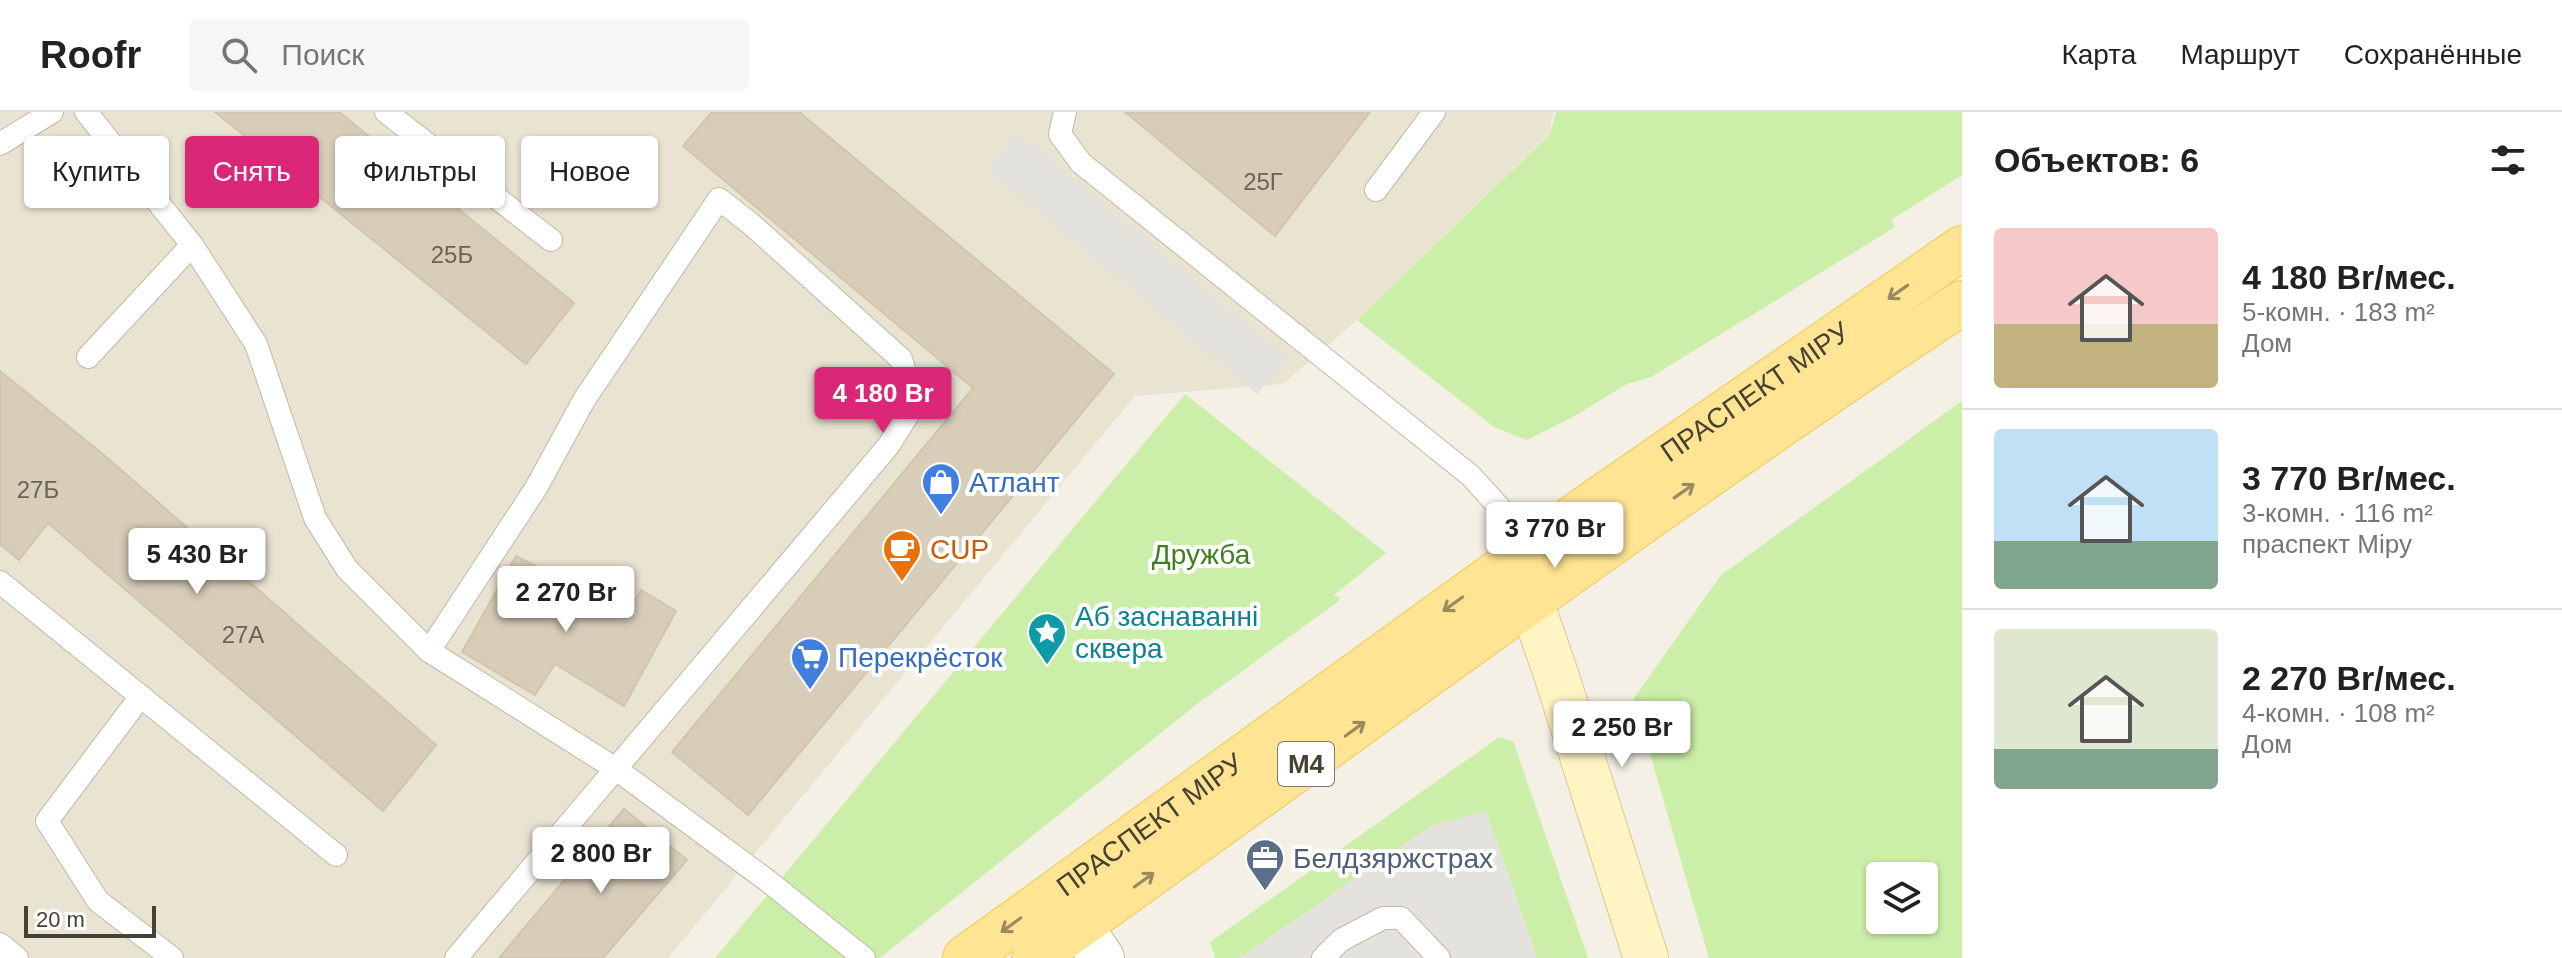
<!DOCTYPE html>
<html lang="ru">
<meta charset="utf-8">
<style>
body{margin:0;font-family:Arial,sans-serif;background:#f6f6f6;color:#222;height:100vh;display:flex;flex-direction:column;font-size:30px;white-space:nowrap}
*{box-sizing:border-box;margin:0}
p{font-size:26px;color:#767676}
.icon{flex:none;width:44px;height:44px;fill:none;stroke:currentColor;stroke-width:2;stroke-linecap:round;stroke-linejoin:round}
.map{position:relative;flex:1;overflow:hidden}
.details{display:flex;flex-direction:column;background:#fff;width:600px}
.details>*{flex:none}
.hud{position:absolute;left:24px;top:24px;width:760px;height:72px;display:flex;gap:16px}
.tools{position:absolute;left:1866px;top:750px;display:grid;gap:16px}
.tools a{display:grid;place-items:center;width:72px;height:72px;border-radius:8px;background:#fff;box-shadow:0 2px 6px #0004;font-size:40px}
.scale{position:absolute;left:24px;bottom:20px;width:132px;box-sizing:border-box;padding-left:8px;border:4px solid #474133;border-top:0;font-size:22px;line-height:28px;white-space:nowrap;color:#474133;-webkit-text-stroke:6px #fff;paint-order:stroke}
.price{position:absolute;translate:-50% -68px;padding:0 18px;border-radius:8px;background:#fff;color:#222;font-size:26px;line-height:52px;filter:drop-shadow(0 2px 4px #0008)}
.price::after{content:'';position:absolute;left:50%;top:48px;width:24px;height:18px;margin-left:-12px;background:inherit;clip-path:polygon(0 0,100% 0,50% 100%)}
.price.current{background:#db2777;color:#fff}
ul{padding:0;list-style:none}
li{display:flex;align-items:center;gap:24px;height:200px;padding:0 32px}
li+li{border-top:2px solid #e0e0e0}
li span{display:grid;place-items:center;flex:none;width:224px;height:160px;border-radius:8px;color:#555}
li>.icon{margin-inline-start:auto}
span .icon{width:96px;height:96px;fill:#fffc;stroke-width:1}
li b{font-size:34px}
h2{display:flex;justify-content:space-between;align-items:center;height:96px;padding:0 32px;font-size:34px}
.tag{padding:0 28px;border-radius:8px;background:#fff;box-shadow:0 2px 6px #0004;font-size:28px;line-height:72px}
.tag.current{background:#db2777;color:#fff}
header{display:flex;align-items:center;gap:48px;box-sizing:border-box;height:112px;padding:0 40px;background:#fff;border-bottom:2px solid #e0e0e0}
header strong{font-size:38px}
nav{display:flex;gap:44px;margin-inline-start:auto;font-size:28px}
.search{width:560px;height:72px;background:#f6f6f6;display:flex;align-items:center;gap:20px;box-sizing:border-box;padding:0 28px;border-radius:8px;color:#767676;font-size:30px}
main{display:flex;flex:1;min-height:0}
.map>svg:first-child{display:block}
.residential{fill:#e9e3d2}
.green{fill:#cbeea8;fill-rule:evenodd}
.parking{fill:#e4e2dd}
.building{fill:#d7cdb9;stroke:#d3c5ab;stroke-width:2}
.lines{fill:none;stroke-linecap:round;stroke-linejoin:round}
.lane-casing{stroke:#c1b9a6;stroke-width:24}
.street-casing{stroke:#c1b9a6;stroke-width:46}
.secondary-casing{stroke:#d9c98f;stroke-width:46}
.primary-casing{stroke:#f1ca55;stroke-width:46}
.lane{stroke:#fff;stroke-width:22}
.street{stroke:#fff;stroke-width:44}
.secondary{stroke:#fff4c4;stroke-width:44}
.primary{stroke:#ffe593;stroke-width:44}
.oneway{stroke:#9a8b5e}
.labels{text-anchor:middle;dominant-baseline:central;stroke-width:8;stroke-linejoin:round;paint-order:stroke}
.number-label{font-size:24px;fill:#6b6454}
.shield{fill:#fff;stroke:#7e7a70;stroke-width:2}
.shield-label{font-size:26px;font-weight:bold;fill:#474133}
.street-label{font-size:28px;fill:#474133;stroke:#fff}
.shop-label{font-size:28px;fill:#366cbe;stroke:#fff;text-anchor:start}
.food-label{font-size:28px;fill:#c56008;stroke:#fff;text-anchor:start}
.park-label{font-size:28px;fill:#408020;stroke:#fff}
.culture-label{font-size:28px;fill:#0d838f;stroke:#fff;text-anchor:start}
.service-label{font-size:28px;fill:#4e5e75;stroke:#fff;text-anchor:start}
</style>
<header>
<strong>Roofr</strong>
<div class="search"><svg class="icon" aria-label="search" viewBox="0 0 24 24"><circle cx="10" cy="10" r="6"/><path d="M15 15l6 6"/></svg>Поиск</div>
<nav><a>Карта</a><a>Маршрут</a><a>Сохранённые</a></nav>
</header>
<main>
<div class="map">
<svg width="1962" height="846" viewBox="0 0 1962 846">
<rect width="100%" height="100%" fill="#f4f0e5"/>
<!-- residential -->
<polygon class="residential" points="0,0 1553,0 1550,21 1357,208 1283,272 1135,284 668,846 0,846"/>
<!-- green -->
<g class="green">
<polygon points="1556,0 1962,0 1962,63 1891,108 1895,115 1651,265 1627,272 1571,306 1527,328 1494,315 1357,208 1550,22"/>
<polygon points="1185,282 1386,441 1333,484 1338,484 1340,488 1197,592 880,846 715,846"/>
<path d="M 1962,289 L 1962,846 L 1709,846 L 1634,586 L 1721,463 ZM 1880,764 L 1924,764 L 1924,808 L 1880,808 Z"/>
<polygon points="1499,625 1513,629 1588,846 1537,846 1486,699 1431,714 1240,846 1215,846 1210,830"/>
</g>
<!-- parking -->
<g class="parking">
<polygon points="1018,21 1287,246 1257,282 987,57"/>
<polygon points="1486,699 1537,846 1240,846 1431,714"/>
</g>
<!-- building -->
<g class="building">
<polygon points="215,0 339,0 574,191 526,252"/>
<polygon points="712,0 799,0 1114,262 748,703 672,640 973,276 683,34"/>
<polygon points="1125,0 1370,0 1275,124"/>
<polygon points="0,259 104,343 436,633 383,699 48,411 19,448 0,432"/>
<polygon points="516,444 627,502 641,478 676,499 624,594 555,552 535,583 462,540"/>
<polygon points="624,697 687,748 603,846 499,846"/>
</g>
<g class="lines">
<!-- lane casing -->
<g class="lane-casing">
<g id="lane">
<polyline points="86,0 192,133 256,232 315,406 347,457 429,539 616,657 768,769 864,846"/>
<polyline points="386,0 551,128"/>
<polyline points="1065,0 1060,22 1081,51 1471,364 1499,395 1516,446"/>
<polyline points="0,32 52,0"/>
<polyline points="1376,78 1434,0"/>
<polyline points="88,245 192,133"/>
<polyline points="0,470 336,743"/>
<polyline points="429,539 536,376 584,288 719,87 751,112 901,247 915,291 889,333 456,846"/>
<polyline points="141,584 47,709 98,789 172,846"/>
<polyline points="0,832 17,846"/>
<polyline points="1323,846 1341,828 1383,806 1401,806 1439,846"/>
</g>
</g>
<!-- street casing -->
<g class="street-casing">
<polyline id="street" points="1058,781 1102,846"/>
</g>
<!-- secondary casing -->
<g class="secondary-casing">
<polyline id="secondary" points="1518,453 1556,562 1646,846"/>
</g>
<!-- primary casing -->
<g class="primary-casing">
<g id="primary">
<path id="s1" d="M 965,846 L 1588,395 L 1962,136"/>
<path d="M 1034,846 C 1343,627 1646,399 1962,191"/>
</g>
</g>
<!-- lane -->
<use href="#lane" class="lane"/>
<!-- street -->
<use href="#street" class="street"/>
<!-- secondary -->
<use href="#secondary" class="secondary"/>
<!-- primary -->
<use href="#primary" class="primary"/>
</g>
<!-- one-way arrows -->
<defs><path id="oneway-shaft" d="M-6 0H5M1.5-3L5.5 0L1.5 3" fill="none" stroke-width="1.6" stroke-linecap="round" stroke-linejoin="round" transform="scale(2)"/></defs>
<g class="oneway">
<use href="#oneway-shaft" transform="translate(1898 180) rotate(145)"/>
<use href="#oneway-shaft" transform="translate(1684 379) rotate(-35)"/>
<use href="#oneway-shaft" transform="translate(1453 492) rotate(144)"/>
<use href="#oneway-shaft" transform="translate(1355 617) rotate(-36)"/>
<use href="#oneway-shaft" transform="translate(1144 768) rotate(-36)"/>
<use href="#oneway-shaft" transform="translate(1011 813) rotate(144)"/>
</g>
<!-- icons -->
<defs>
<g id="shop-pin" transform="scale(2)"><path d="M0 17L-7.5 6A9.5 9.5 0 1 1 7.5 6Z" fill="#3f7fe0" stroke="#fff"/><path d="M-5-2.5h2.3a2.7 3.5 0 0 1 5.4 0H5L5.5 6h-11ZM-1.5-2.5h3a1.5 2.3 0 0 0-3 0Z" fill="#fff"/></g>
<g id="cafe-pin" transform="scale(2)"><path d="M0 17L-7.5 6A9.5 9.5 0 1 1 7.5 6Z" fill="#e8710a" stroke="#fff"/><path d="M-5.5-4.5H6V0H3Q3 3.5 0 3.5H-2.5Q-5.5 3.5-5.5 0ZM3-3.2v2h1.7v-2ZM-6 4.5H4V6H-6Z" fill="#fff"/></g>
<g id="sight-pin" transform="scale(2)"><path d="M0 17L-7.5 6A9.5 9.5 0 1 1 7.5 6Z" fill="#0f9aa8" stroke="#fff"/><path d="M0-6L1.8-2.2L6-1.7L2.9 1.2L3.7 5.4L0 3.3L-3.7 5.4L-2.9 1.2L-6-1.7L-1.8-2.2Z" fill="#fff"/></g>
<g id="supermarket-pin" transform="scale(2)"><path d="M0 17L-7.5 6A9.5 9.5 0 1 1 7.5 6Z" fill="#3f7fe0" stroke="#fff"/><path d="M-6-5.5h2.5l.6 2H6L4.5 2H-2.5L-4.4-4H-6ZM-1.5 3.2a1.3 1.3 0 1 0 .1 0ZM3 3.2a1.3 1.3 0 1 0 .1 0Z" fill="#fff"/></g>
<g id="office-pin" transform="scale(2)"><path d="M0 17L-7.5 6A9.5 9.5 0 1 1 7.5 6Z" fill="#5c6f8a" stroke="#fff"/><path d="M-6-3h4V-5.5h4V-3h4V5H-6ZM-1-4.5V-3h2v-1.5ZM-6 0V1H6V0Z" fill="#fff"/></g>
</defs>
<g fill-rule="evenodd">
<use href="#shop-pin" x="941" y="370"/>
<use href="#cafe-pin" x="902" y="437"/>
<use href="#sight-pin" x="1047" y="520"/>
<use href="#supermarket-pin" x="810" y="545"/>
<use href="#office-pin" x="1265" y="746"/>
</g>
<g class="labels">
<!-- number labels -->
<g class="number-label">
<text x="1263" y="69">25Г</text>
<text x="452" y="142">25Б</text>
<text x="38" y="377">27Б</text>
<text x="243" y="522">27А</text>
</g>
<!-- shield labels -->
<rect class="shield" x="1278" y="630" width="56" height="44" rx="6"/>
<g class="shield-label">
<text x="1306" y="652">М4</text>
</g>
<!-- street labels -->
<g class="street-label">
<text stroke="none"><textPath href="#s1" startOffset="972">ПРАСПЕКТ МІРУ</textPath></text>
<text stroke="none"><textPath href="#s1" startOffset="228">ПРАСПЕКТ МІРУ</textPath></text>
</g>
<!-- shop labels -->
<g class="shop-label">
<text x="969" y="370">Атлант</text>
<text x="838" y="545">Перекрёсток</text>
</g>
<!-- food labels -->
<g class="food-label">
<text x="930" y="437">CUP</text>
</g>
<!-- park labels -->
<g class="park-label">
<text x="1201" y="442">Дружба</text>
</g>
<!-- culture labels -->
<g class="culture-label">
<text x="1075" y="504">Аб заснаванні<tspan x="1075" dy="32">сквера</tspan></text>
</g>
<!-- service labels -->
<g class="service-label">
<text x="1293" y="746">Белдзяржстрах</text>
</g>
</g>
</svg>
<div class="tools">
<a><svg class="icon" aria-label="layers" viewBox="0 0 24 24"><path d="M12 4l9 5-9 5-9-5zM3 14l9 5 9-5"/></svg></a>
</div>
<div class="scale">20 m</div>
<b class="price current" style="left:883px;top:323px">4 180 Br</b>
<b class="price" style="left:1555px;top:458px">3 770 Br</b>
<b class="price" style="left:197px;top:484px">5 430 Br</b>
<b class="price" style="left:566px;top:522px">2 270 Br</b>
<b class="price" style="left:1622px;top:657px">2 250 Br</b>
<b class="price" style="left:601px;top:783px">2 800 Br</b>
<div class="hud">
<a class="tag">Купить</a>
<a class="tag current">Снять</a>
<a class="tag">Фильтры</a>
<a class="tag">Новое</a>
</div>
</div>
<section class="details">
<h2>Объектов: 6<svg class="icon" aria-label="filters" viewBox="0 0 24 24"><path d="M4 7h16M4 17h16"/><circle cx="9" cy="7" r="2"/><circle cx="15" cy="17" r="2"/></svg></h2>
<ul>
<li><span style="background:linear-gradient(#f6c9c9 60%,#c2b280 0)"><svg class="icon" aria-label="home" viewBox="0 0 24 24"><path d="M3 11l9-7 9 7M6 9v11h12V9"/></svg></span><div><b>4 180 Br/мес.</b><p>5-комн. · 183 m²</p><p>Дом</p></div></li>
<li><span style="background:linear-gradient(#bfe0f5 70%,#7fa58c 0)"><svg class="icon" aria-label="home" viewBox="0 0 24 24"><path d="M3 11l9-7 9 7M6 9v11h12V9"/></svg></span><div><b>3 770 Br/мес.</b><p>3-комн. · 116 m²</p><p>праспект Міру</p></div></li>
<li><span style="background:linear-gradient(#dfe7d0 75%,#7fa58c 0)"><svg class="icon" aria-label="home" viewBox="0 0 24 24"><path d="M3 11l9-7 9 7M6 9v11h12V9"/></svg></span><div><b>2 270 Br/мес.</b><p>4-комн. · 108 m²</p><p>Дом</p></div></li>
</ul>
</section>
</main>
